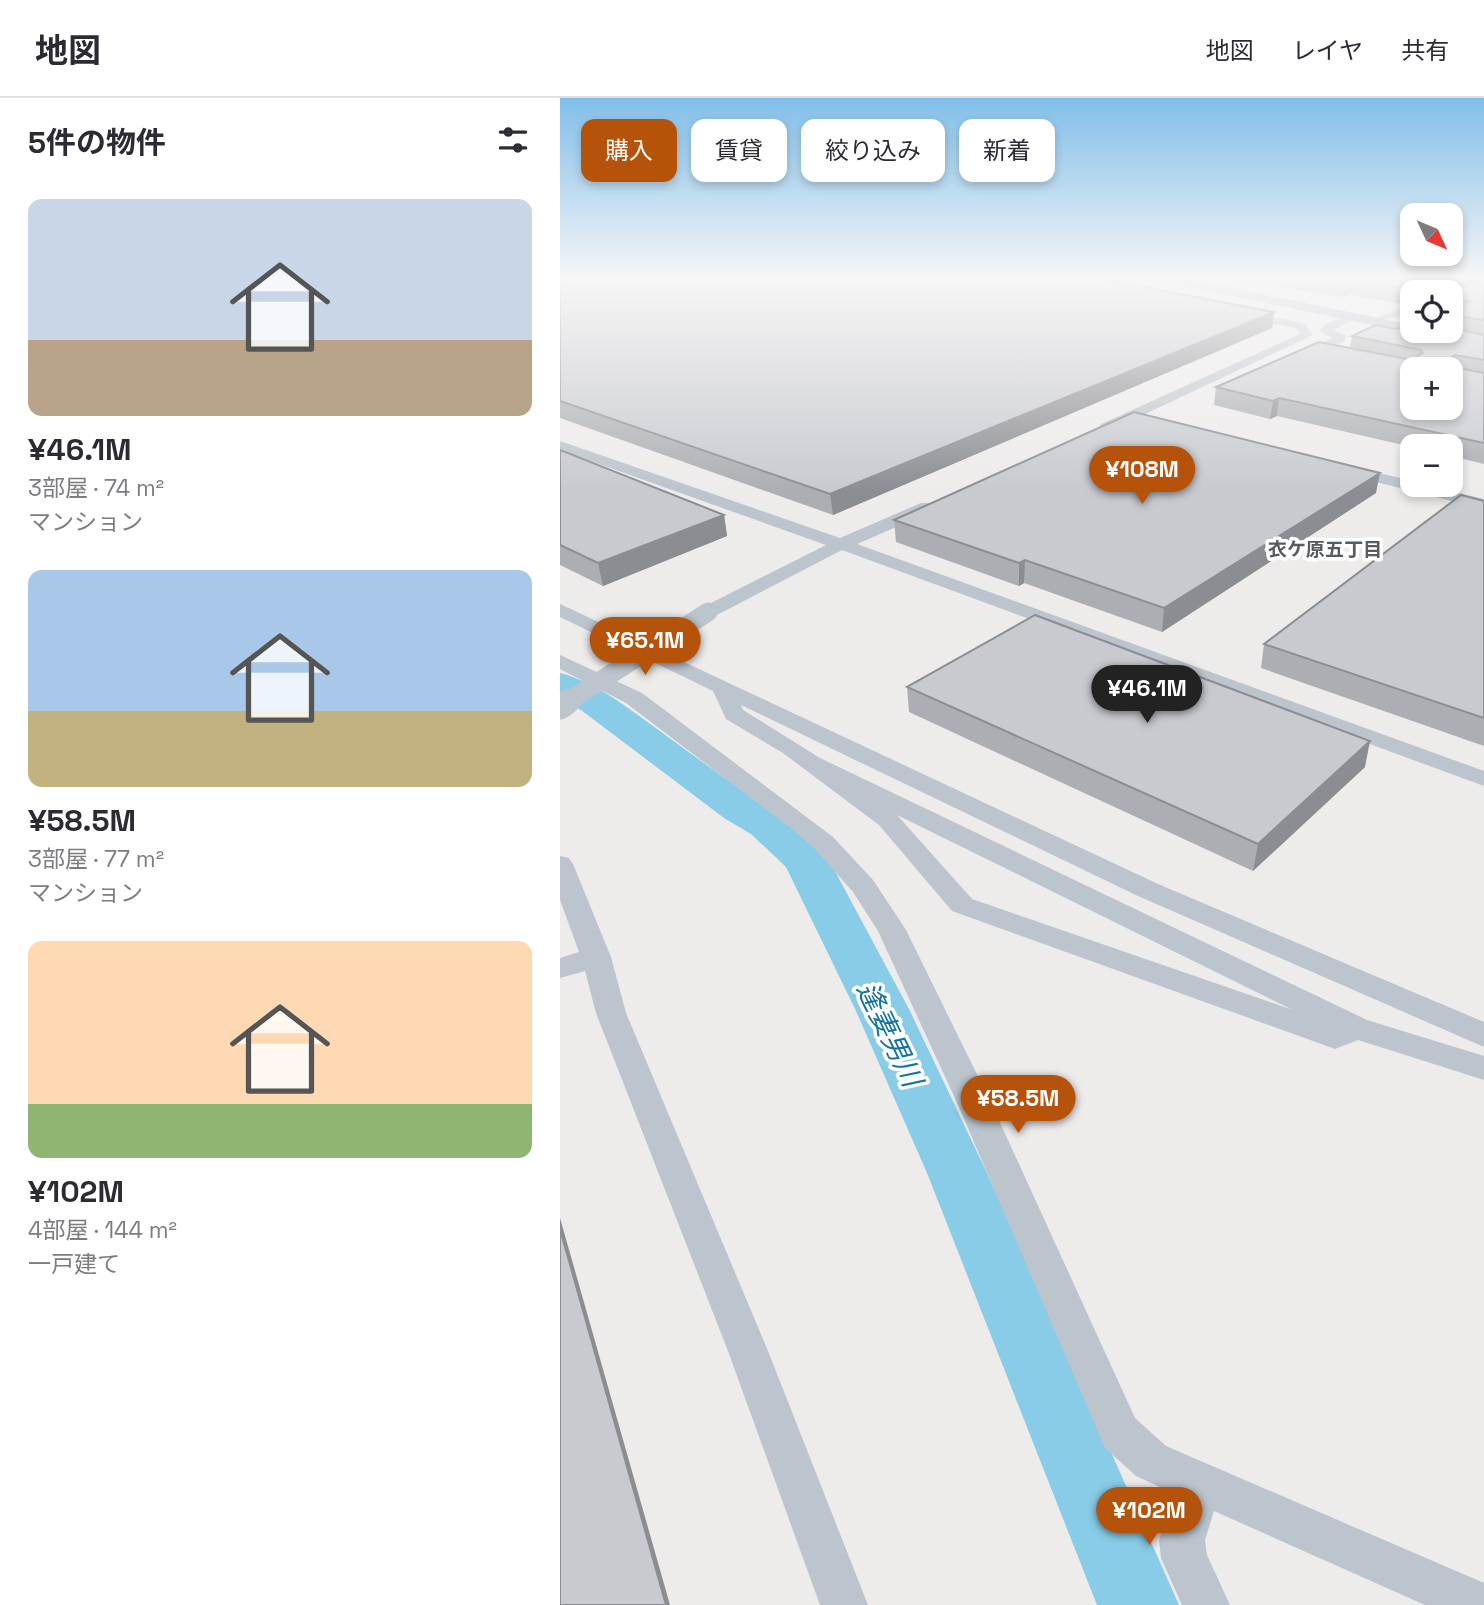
<!DOCTYPE html>
<html lang="ja">
<meta charset="utf-8">
<style>
body{margin:0;font-family:"Space Grotesk","Noto Sans JP",sans-serif;background:#f2f2f3;color:#2b2b33;height:100vh;display:flex;flex-direction:column;font-size:26px;white-space:nowrap}
*{box-sizing:border-box;margin:0}
p{font-size:23px;color:#7c7c81}
.icon{flex:none;width:38px;height:38px;fill:none;stroke:currentColor;stroke-width:2;stroke-linecap:round;stroke-linejoin:round}
.map{position:relative;flex:1;overflow:hidden}
.details{display:flex;flex-direction:column;background:#fff;width:560px}
.details>*{flex:none}
.top-card{position:absolute;left:21px;top:21px;width:665px;height:63px;display:flex;gap:14px}
.needle{width:46px;rotate:134deg}
.controls{position:absolute;left:840px;top:105px;display:grid;gap:14px}
.controls a{display:grid;place-items:center;width:63px;height:63px;border-radius:14px;background:#fff;box-shadow:0 4px 10px #0003;font-size:35px}
.price{position:absolute;translate:-50% -60px;padding:0 16px;border-radius:24px;background:#b45309;color:#fff;font-size:23px;line-height:46px;filter:drop-shadow(0 2px 4px #0008)}
.price::after{content:'';position:absolute;left:50%;top:42px;width:21px;height:16px;margin-left:-10px;background:inherit;clip-path:polygon(0 0,100% 0,50% 100%)}
.price.active{background:#222;color:#fff}
ul{padding:0;list-style:none}
li{display:grid;align-content:center;gap:14px;height:371px;padding:0 28px}
li span{display:grid;place-items:center;height:217px;border-radius:14px;color:#555}
li>.icon{margin-inline-start:auto}
span .icon{width:126px;height:126px;fill:#fffc;stroke-width:1}
li b{font-size:30px}
h2{display:flex;justify-content:space-between;align-items:center;height:84px;padding:0 28px;font-size:30px}
.chip{padding:0 24px;border-radius:14px;background:#fff;box-shadow:0 4px 10px #0003;font-size:24px;line-height:63px}
.chip.active{background:#b45309;color:#fff}
header{display:flex;align-items:center;gap:42px;box-sizing:border-box;height:98px;padding:0 35px;background:#fff;border-bottom:2px solid #e1e1e2}
header strong{font-size:33px}
nav{display:flex;gap:38px;margin-inline-start:auto;font-size:24px}
main{display:flex;flex:1;min-height:0}
.map>svg:first-child{display:block}
.lines{fill:none;stroke-linecap:round;stroke-linejoin:round}
.river{fill:#88cce7;fill-rule:evenodd}
.minor{fill:#bcc4cd;fill-rule:evenodd}
.major{fill:#abb8ca;fill-rule:evenodd}
.minor-bridge-far1{stroke:#bcc4cd;stroke-width:19}
.minor-bridge{stroke:#bcc4cd;stroke-width:25}
.wall{fill:#acaeb3}
.shaded-wall{fill:#8c8d92}
.building{fill:#c8cad0;stroke:#8c8d92;stroke-width:2;fill-rule:evenodd}
.labels{text-anchor:middle;dominant-baseline:central;stroke-width:7;stroke-linejoin:round;paint-order:stroke}
.far-neighbourhood-label{font-size:19px;font-weight:bold;fill:#585b60;stroke:#fff}
.near-water-label{font-size:28px;font-style:italic;fill:#12759d;stroke:#fff}
</style>
<header>
<strong>地図</strong>
<nav><a>地図</a><a>レイヤ</a><a>共有</a></nav>
</header>
<main>
<section class="details">
<h2>5件の物件<svg class="icon" aria-label="filters" viewBox="0 0 24 24"><path d="M4 7h16M4 17h16"/><circle cx="9" cy="7" r="2"/><circle cx="15" cy="17" r="2"/></svg></h2>
<ul>
<li><span style="background:linear-gradient(#c9d6e8 65%,#b9a48a 0)"><svg class="icon" aria-label="home" viewBox="0 0 24 24"><path d="M3 11l9-7 9 7M6 9v11h12V9"/></svg></span><div><b>¥46.1M</b><p>3部屋 · 74 m²</p><p>マンション</p></div></li>
<li><span style="background:linear-gradient(#a9c7e8 65%,#c2b280 0)"><svg class="icon" aria-label="home" viewBox="0 0 24 24"><path d="M3 11l9-7 9 7M6 9v11h12V9"/></svg></span><div><b>¥58.5M</b><p>3部屋 · 77 m²</p><p>マンション</p></div></li>
<li><span style="background:linear-gradient(#ffd9b3 75%,#8fb573 0)"><svg class="icon" aria-label="home" viewBox="0 0 24 24"><path d="M3 11l9-7 9 7M6 9v11h12V9"/></svg></span><div><b>¥102M</b><p>4部屋 · 144 m²</p><p>一戸建て</p></div></li>
</ul>
</section>
<div class="map">
<svg width="924" height="1507" viewBox="0 0 924 1507">
<rect width="100%" height="100%" fill="#eeebeb"/>
<g class="lines">
<!-- river -->
<path class="river" d="M 0,575 C 35,584 64,607 93,628 C 122,649 152,671 181,692 C 211,714 248,730 269,762 L 350,913 L 427,1075 L 619,1507 L 537,1507 L 367,1075 L 296,913 L 226,769 L 191,736 L 164,720 L 21,612 L 0,601 Z"/>
<!-- minor -->
<g class="minor">
<polygon points="852,207 852,214 812,226 806,223"/>
<polygon points="677,213 744,225 753,237 551,332 541,332 539,329 541,326 740,236 736,230 673,218 671,216"/>
<polygon points="791,216 797,219 795,221 773,232 785,237 785,243 743,264 735,264 735,258 772,240 760,233 765,226"/>
<polygon points="0,343 280,440 361,405 373,405 375,409 373,413 297,446 924,673 924,688 282,452 155,518 141,518 138,514 141,510 266,447 0,352"/>
<polygon points="786,367 852,383 852,387 866,387 924,401 924,411 780,375 778,372"/>
<path d="M 0,506 L 598,786 L 924,924 L 924,949 L 578,798 L 181,607 L 183,612 L 260,660 L 807,922 L 924,958 L 924,982 L 798,942 L 775,951 L 764,947 L 392,813 L 319,727 L 223,655 L 166,621 L 153,593 L 0,519 ZM 337,717 L 733,912 L 412,801 Z"/>
<polygon points="0,557 82,595 273,739 313,782 346,832 432,1007 575,1320 606,1348 924,1485 924,1507 865,1507 654,1413 645,1442 647,1457 670,1507 622,1507 601,1460 599,1442 615,1396 576,1378 545,1350 398,1007 318,833 293,794 255,751 233,732 66,605 0,571"/>
<polygon points="0,758 9,760 13,766 51,859 66,915 208,1253 308,1507 260,1507 168,1253 36,915 25,873 0,880 0,860 19,854 0,802"/>
</g>
<!-- major -->
<polygon class="major" points="608,182 635,182 852,227 852,233 858,233 852,235 614,186"/>
<!-- minor-bridge-far1 -->
<polyline class="minor-bridge-far1" points="4,606 148,514"/>
<!-- minor-bridge -->
<polyline class="minor-bridge" points="0,609 7,604"/>
</g>
<!-- wall -->
<g class="wall">
<polygon points="0,182 714,214 712,230 273,417 0,320"/>
<polygon points="722,182 924,182 924,366 891,358 891,348 852,349 717,318 710,321 654,307 656,289 790,250 792,238 837,231 891,233 891,194 852,194 845,207 790,196 783,199 721,189"/>
<polygon points="0,352 164,417 167,438 43,488 0,467"/>
<polygon points="816,395 602,534 464,485 459,488 336,444 334,422"/>
<polygon points="924,403 924,648 701,570 704,546"/>
<polygon points="347,589 805,669 693,773 349,614"/>
</g>
<!-- shaded-wall -->
<g class="shaded-wall">
<polygon points="790,182 792,182 790,196 783,199 785,185"/>
<polygon points="893,182 924,182 890,193"/>
<polygon points="856,190 856,194 852,194 852,205 845,207 848,192"/>
<polygon points="714,214 712,230 273,417 270,396"/>
<polygon points="719,300 717,318 710,321 713,303"/>
<polygon points="820,375 816,395 602,534 604,510"/>
<polygon points="164,417 167,438 43,488 38,465"/>
<polygon points="465,462 464,485 459,488 459,465"/>
<polygon points="810,643 805,669 693,773 698,746"/>
<polygon points="0,1120 110,1507 106,1507 0,1131"/>
</g>
<!-- building -->
<g class="building">
<polygon points="0,182 546,182 714,214 270,396 0,303"/>
<polygon points="770,182 790,182 785,185"/>
<polygon points="796,182 892,182 891,187 895,190 924,182 924,222 891,217 891,211 910,203 891,200 891,194 857,194 856,190 848,192"/>
<path d="M 852,225 L 852,233 L 891,233 L 891,230 L 924,237 L 924,262 L 895,257 L 892,259 L 893,269 L 924,275 L 924,345 L 719,300 L 713,303 L 656,289 L 759,244 L 857,263 L 858,257 L 863,255 L 861,252 L 792,238 L 815,227 L 837,231 ZM 852,271 L 891,271 L 891,310 L 852,310 Z"/>
<polygon points="574,314 820,375 604,510 465,462 459,465 334,422"/>
<polygon points="0,352 164,417 38,465 0,447"/>
<polygon points="901,397 924,403 924,620 704,546"/>
<polygon points="475,517 810,643 698,746 347,589"/>
<polygon points="0,1131 106,1507 0,1507"/>
</g>
<!-- sky -->
<linearGradient id="sky" x2="0" y2="1"><stop stop-color="#81bee8"/><stop offset="0.46" stop-color="#f7f6f6"/><stop offset="1" stop-color="#f7f6f6" stop-opacity="0"/></linearGradient>
<rect width="924" height="393" fill="url(#sky)"/>
<g class="labels">
<!-- far-neighbourhood labels -->
<g class="far-neighbourhood-label">
<text x="765" y="451">衣ケ原五丁目</text>
</g>
<!-- near-water labels -->
<g class="near-water-label">
<text transform="translate(330 936) rotate(64)">逢妻男川</text>
</g>
</g>
</svg>
<div class="controls">
<a><svg class="needle" viewBox="-14 -14 28 28"><path d="M0-13l5 13h-10z" fill="#e53935"/><path d="M0 13l5-13h-10z" fill="#7c7c81"/></svg></a>
<a><svg class="icon" aria-label="locate" viewBox="0 0 24 24"><circle cx="12" cy="12" r="6"/><path d="M12 2v4M12 18v4M2 12h4M18 12h4"/></svg></a>
<a>+</a>
<a>−</a>
</div>
<b class="price" style="left:582px;top:408px">¥108M</b>
<b class="price" style="left:85px;top:579px">¥65.1M</b>
<b class="price active" style="left:587px;top:627px">¥46.1M</b>
<b class="price" style="left:458px;top:1037px">¥58.5M</b>
<b class="price" style="left:589px;top:1449px">¥102M</b>
<div class="top-card">
<a class="chip active">購入</a>
<a class="chip">賃貸</a>
<a class="chip">絞り込み</a>
<a class="chip">新着</a>
</div>
</div>
</main>
